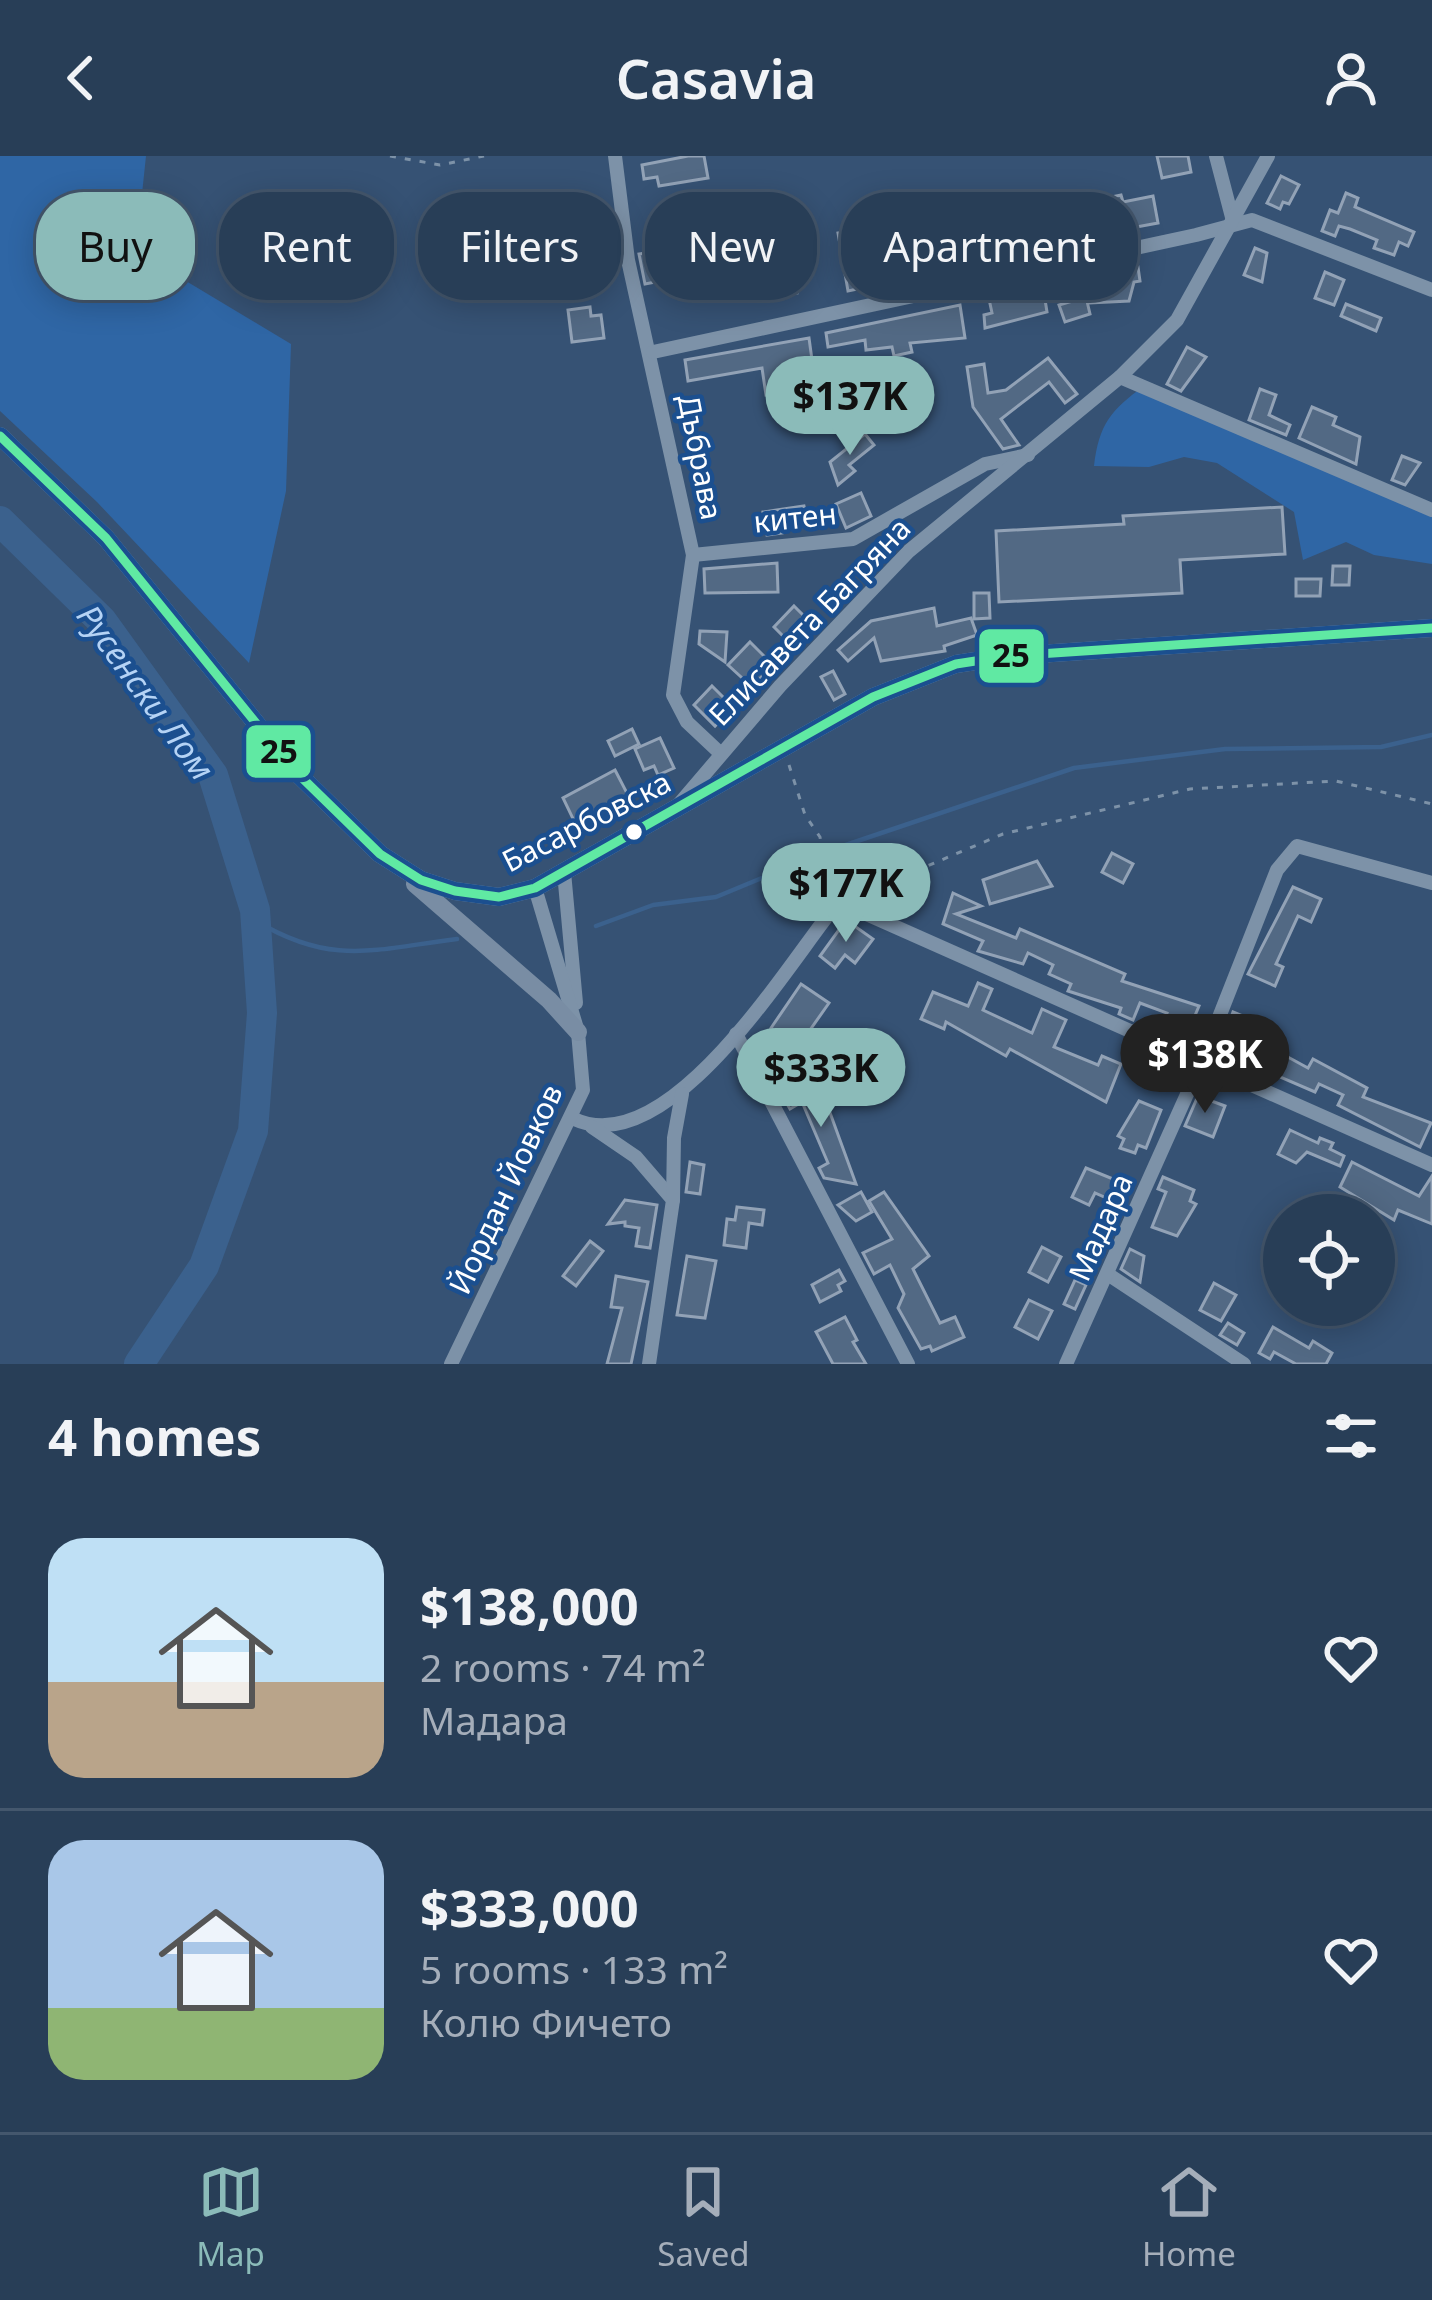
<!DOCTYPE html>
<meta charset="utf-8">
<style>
body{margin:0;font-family:"Noto Sans",sans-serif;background:#30455d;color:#f1f3f6;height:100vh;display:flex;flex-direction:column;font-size:45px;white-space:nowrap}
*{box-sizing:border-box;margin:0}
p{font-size:39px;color:#a5aeba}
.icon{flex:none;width:66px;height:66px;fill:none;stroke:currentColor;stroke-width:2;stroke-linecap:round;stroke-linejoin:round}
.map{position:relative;height:1208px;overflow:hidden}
.sheet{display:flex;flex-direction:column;background:#283e57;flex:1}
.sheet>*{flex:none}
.hud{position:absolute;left:36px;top:36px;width:1362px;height:108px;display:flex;gap:24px}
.controls{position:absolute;left:1263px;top:1038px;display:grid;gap:24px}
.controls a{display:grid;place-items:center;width:132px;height:132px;border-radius:50%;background:#283e57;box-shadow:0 6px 30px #0003,0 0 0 3px #44576d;font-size:60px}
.price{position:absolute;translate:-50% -102px;padding:0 27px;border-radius:42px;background:#8bbbb9;color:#111;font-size:39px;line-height:78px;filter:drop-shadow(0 3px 6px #0008)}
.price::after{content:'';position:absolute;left:50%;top:72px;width:36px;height:27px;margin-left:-18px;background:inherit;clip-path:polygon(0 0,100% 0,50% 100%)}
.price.active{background:#222;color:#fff}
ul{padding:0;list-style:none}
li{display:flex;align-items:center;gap:36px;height:300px;padding:0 48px}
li+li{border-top:3px solid #44576d}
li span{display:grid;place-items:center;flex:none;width:336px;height:240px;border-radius:36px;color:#555}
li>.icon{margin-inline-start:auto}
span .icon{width:144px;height:144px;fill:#fffc;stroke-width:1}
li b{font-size:51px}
h2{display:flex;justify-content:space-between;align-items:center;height:144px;padding:0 48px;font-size:51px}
.chip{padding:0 42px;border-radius:48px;background:#283e57;box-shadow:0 6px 30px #0003,0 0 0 3px #44576d;font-size:42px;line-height:108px}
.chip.active{background:#8bbbb9;color:#111}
header{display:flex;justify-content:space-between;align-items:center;height:156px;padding:0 48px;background:#283e57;font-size:54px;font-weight:600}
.dock{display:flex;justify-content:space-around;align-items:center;height:168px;border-top:3px solid #44576d;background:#283e57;font-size:33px;color:#a5aeba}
.dock a{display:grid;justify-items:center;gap:6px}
.dock .active{color:#8bbbb9}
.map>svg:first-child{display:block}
.green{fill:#2f66a5}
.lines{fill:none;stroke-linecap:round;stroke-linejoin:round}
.stream{stroke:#3b618d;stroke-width:4.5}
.river{stroke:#3b618d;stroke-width:30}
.building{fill:#526984;stroke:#92a2b6;stroke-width:3}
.path{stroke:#7d92a8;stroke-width:3;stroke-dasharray:6 9;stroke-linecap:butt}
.street{stroke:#7d92a8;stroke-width:14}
.secondary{stroke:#798da4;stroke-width:18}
.bus-1-casing{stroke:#1b4f8f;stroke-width:18}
.bus-1{stroke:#60e9a3;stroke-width:9}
.bus-dot{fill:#fff;stroke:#1b4f8f;stroke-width:4.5}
.labels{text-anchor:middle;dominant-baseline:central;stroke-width:9;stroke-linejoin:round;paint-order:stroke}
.street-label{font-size:30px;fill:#fff;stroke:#1b4f8f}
.water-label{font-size:33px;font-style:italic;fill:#b5d3f5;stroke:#1b4f8f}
.line-badge{stroke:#1b4f8f;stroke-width:4.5}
.pale-badge-label{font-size:33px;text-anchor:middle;font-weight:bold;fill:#111}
</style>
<header><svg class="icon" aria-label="back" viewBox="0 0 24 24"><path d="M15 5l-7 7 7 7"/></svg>Casavia<svg class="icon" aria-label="person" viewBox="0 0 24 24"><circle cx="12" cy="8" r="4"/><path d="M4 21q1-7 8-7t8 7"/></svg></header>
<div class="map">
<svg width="1432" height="1208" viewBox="0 0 1432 1208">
<rect width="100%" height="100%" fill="#365274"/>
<!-- green -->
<g class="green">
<polygon points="0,0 146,0 136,95 291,188 286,335 249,507 97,346 0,255"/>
<path d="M 1144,230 L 1432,357 L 1432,408 L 1374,399 L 1346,386 L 1303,404 L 1294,356 L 1217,307 L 1184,301 L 1149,311 L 1094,310 C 1099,268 1111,254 1144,230 Z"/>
</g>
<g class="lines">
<!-- stream -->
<g class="stream">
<path d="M 256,765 C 333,811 375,793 457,783"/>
<polyline points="596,770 653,749 716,741 825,696 1074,612 1225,593 1381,591 1432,579"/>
</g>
<!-- river -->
<polyline class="river" points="0,365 102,465 213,619 255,754 262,857 253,975 204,1110 139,1208"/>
</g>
<!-- building -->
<g class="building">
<polygon points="688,0 704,0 708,22 659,30 657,21 644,23 642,9"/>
<polygon points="1157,0 1188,0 1191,16 1162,22"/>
<polygon points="1281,20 1299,29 1289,48 1283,46 1280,53 1267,47"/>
<polygon points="1346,37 1358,42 1355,51 1414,76 1408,90 1399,86 1394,99 1374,92 1377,84 1350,73 1339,70 1335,80 1322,75 1330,54 1338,57"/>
<polygon points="1121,39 1123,46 1153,40 1158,67 1093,79 1094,86 1028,93 1029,101 978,110 974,82 982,81 981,71 1099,55 1097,44"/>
<polygon points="858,74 862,100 866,110 873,109 876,129 848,135 838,77"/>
<polygon points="949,84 955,118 933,121 927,88"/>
<polygon points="1255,92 1267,97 1262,126 1244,119"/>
<polygon points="666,94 671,123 645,128 639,98"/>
<polygon points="1138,111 1140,125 1134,126 1129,145 1090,147 1085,120"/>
<polygon points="794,113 797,137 784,139 781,114"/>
<polygon points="1325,116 1344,124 1334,149 1315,142"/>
<polygon points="1043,131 1047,156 985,172 984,159 992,157 989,143"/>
<polygon points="1086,141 1090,158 1065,166 1059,149"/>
<polygon points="1346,148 1381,162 1376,175 1341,160"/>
<polygon points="960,149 965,182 910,187 912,196 894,200 892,191 866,194 865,184 828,191 826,177"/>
<polygon points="590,151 591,160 601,159 604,182 572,186 568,154"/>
<polygon points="809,182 812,204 787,211 791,235 766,239 762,212 688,225 685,204"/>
<polygon points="1187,191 1206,201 1181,235 1167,228"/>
<polygon points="1048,202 1077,238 1065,247 1049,226 1001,263 1019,289 1003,293 973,251 967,211 984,208 988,237 1006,234"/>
<polygon points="1260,233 1276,239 1269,259 1290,269 1286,279 1249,264"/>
<polygon points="1312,251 1336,261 1333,269 1360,281 1356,308 1299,282"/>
<polygon points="865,278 874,289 849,309 855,315 838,329 830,306"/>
<polygon points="1402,300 1420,307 1405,329 1392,324"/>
<polygon points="861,337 871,360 846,372 836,348"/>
<polygon points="804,350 806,358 780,365 782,377 767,379 763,356"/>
<polygon points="1282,351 1285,398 1180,404 1182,437 999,446 996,375 1124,368 1123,360"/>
<polygon points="777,407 778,436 705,437 704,413"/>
<polygon points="1333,410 1350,410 1349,429 1332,429"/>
<polygon points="1296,423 1321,423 1320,440 1296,440"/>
<polygon points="974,437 989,437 990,462 974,463"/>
<polygon points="794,450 804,460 789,486 774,471"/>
<polygon points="934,452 937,470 971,462 977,479 944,490 945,495 881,505 874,482 848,505 838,494 871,465"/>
<polygon points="700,475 727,476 725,506 699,488"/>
<polygon points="750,486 773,509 752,531 728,509"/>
<polygon points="833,515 845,538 834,544 821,521"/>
<polygon points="712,530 733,551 715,570 694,549"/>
<polygon points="632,573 639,588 615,600 608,585"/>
<polygon points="660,582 674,612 658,619 654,610 644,614 635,593"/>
<polygon points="615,614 629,641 576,669 563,642"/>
<polygon points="1112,697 1133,708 1123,727 1102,716"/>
<polygon points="1037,705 1052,730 990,748 983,724"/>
<polygon points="1293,731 1321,743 1311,766 1298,760 1276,808 1283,811 1275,830 1248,818"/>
<polygon points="953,737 981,750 956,758 1016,782 1020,773 1125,818 1122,825 1199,850 1186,881 1161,871 1167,857 1140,847 1133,864 1119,858 1121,852 1068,835 1071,828 1049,818 1053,809 1028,797 1023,808 978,795 983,785 943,768"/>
<polygon points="846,764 873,783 855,807 845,799 835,812 820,800"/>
<polygon points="978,827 992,833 983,854 1032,877 1042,853 1066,864 1054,891 1098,909 1102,900 1121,908 1106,946 1010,893 1006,900 946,866 944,873 921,863 933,836 968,850"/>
<polygon points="801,828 829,847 798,891 771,872"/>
<polygon points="1233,856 1250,863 1234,900 1219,893"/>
<polygon points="1275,894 1308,912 1313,903 1367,932 1363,941 1431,967 1420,991 1338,949 1343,939 1319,928 1315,936 1264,914"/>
<polygon points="804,920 824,956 829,954 856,1028 824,1022 819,1012 828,1007 802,946 790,953 779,934"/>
<polygon points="1198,940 1225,950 1213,981 1185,970"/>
<polygon points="1139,945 1161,954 1146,992 1138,989 1135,997 1120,992 1124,983 1118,980"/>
<polygon points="1290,974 1318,987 1320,982 1333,987 1330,993 1344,1000 1340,1010 1307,996 1296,1007 1278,998"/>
<polygon points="690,1006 704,1009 700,1038 686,1036"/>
<polygon points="1352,1006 1419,1040 1432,1020 1432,1068 1398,1054 1394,1064 1340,1031"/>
<polygon points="1086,1012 1128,1029 1120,1048 1095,1037 1089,1049 1072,1041"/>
<polygon points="1163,1021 1194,1034 1190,1045 1196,1048 1177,1080 1152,1071 1166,1036 1158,1033"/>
<polygon points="861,1036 872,1056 856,1065 838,1049"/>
<polygon points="884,1036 929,1100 913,1113 940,1167 955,1161 964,1181 932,1195 930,1190 921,1193 898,1152 904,1138 890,1109 874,1118 863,1097 892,1083 869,1045"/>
<polygon points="625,1044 657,1049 650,1092 636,1090 639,1072 625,1070 625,1066 608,1068"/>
<polygon points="737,1051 764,1054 762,1069 749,1067 746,1092 724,1089 727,1063 735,1064"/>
<polygon points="590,1085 603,1095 576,1130 563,1120"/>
<polygon points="1042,1091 1061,1101 1048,1126 1029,1116"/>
<polygon points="1130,1093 1144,1100 1140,1126 1121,1113"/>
<polygon points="687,1100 716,1105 705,1162 677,1159"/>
<polygon points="839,1114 845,1125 838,1129 841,1135 820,1146 812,1129"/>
<polygon points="616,1120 648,1126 631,1208 607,1208 622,1152 611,1151"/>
<polygon points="1075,1124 1086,1129 1075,1153 1064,1148"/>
<polygon points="1214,1127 1236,1139 1221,1165 1200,1154"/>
<polygon points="1029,1144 1052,1155 1038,1183 1015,1171"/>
<polygon points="845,1161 857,1184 853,1186 866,1208 833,1208 816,1176"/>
<polygon points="1228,1167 1244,1177 1237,1189 1220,1179"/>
<polygon points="1273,1171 1309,1192 1313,1185 1332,1197 1326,1208 1296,1208 1274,1196 1270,1203 1259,1197"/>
</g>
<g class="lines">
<!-- path -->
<g class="path">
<polyline points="390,0 440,9 484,0"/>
<polyline points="789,609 805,659 820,681 829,741"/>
<polyline points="901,721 1003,678 1190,633 1336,625 1432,648"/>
</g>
<!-- street -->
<g class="street">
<polyline points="615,0 628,104 693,399 673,539 687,566 720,597"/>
<polyline points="1216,0 1233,65"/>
<polyline points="653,196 1196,79 1252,64 1432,134"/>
<polyline points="1120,221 1432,354"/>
<polyline points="693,399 853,383 985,308 1028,299"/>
<polyline points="680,647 780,530 909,395 1120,221 1177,164 1268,0"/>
<polyline points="564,716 576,847"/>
<polyline points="859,753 888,727"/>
<polyline points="736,878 908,1208"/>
<path d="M 574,963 C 667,1006 783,816 832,754 L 844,748 L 1432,1009"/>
<polyline points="592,971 636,1001 673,1044 649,1208"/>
<polyline points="673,1044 674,982 682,938"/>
<polyline points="1109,1119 1244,1208"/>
<polyline points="451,1208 583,934 578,876 535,732"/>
<polyline points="1066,1208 1201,907 1277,714 1297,690 1432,727"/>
</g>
<!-- secondary -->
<g class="secondary">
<polyline points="0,280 106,382 294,614 380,698 421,724 455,735 499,741 535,732 873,541 956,508 1008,500 1432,472"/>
<polyline points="415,728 549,844 578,876"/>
</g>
<!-- bus-1 casing -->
<g class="bus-1-casing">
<polyline id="bus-1" points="0,280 106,382 294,614 380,698 421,724 455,735 499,741 535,732 873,541 956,508 1008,500 1432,472"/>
</g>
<!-- bus-1 -->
<use href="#bus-1" class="bus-1"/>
</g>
<!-- markers -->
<circle class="bus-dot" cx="634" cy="676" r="10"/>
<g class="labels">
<!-- street labels -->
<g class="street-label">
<text transform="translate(701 301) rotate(79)">Дъбрава</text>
<text transform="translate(795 361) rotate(-6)">китен</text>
<text transform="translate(809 465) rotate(-46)">Елисавета Багряна</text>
<text transform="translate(586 665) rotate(-27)">Басарбовска</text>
<text transform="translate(505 1033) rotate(-65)">Йордан Йовков</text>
<text transform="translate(1100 1071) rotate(-66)">Мадара</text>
</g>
<!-- water labels -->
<g class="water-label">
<text transform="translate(146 536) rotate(54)">Русенски Лом</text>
</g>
</g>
<g class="line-badge">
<rect x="977" y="471" width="69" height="58" rx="12" fill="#60e9a3"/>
<rect x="244" y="567" width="69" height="57" rx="12" fill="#60e9a3"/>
</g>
<g class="pale-badge-label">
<text x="1011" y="511">25</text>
<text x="279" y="607">25</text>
</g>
</svg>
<div class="controls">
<a><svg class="icon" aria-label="locate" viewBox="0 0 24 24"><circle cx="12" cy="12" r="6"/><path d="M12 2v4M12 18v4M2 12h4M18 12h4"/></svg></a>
</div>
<b class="price" style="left:850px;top:302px">$137K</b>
<b class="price" style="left:846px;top:789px">$177K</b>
<b class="price active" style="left:1205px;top:960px">$138K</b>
<b class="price" style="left:821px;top:974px">$333K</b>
<div class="hud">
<a class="chip active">Buy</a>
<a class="chip">Rent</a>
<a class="chip">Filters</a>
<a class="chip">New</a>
<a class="chip">Apartment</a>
</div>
</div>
<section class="sheet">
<h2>4 homes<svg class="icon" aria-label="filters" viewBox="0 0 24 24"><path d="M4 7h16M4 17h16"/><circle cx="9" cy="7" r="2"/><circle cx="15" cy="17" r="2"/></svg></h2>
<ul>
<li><span style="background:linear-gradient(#bfe0f5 60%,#b9a48a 0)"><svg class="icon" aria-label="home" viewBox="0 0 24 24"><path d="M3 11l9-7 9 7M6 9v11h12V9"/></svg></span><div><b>$138,000</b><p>2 rooms · 74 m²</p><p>Мадара</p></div><svg class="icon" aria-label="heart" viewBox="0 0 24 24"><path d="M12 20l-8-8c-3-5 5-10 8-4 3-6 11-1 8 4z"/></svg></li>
<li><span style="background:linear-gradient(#a9c7e8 70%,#8fb573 0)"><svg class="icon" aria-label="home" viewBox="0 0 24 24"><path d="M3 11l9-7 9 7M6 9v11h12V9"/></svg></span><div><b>$333,000</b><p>5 rooms · 133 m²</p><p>Колю Фичето</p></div><svg class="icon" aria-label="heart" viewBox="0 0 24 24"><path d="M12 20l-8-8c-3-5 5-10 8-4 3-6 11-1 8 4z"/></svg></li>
</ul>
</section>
<nav class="dock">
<a class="active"><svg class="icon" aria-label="map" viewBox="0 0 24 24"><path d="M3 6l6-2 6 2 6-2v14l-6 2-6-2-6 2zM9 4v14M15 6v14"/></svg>Map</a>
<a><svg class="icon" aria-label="saved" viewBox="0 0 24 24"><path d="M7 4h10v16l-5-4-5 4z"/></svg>Saved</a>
<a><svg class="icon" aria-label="home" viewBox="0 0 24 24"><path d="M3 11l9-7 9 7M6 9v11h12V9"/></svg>Home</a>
</nav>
